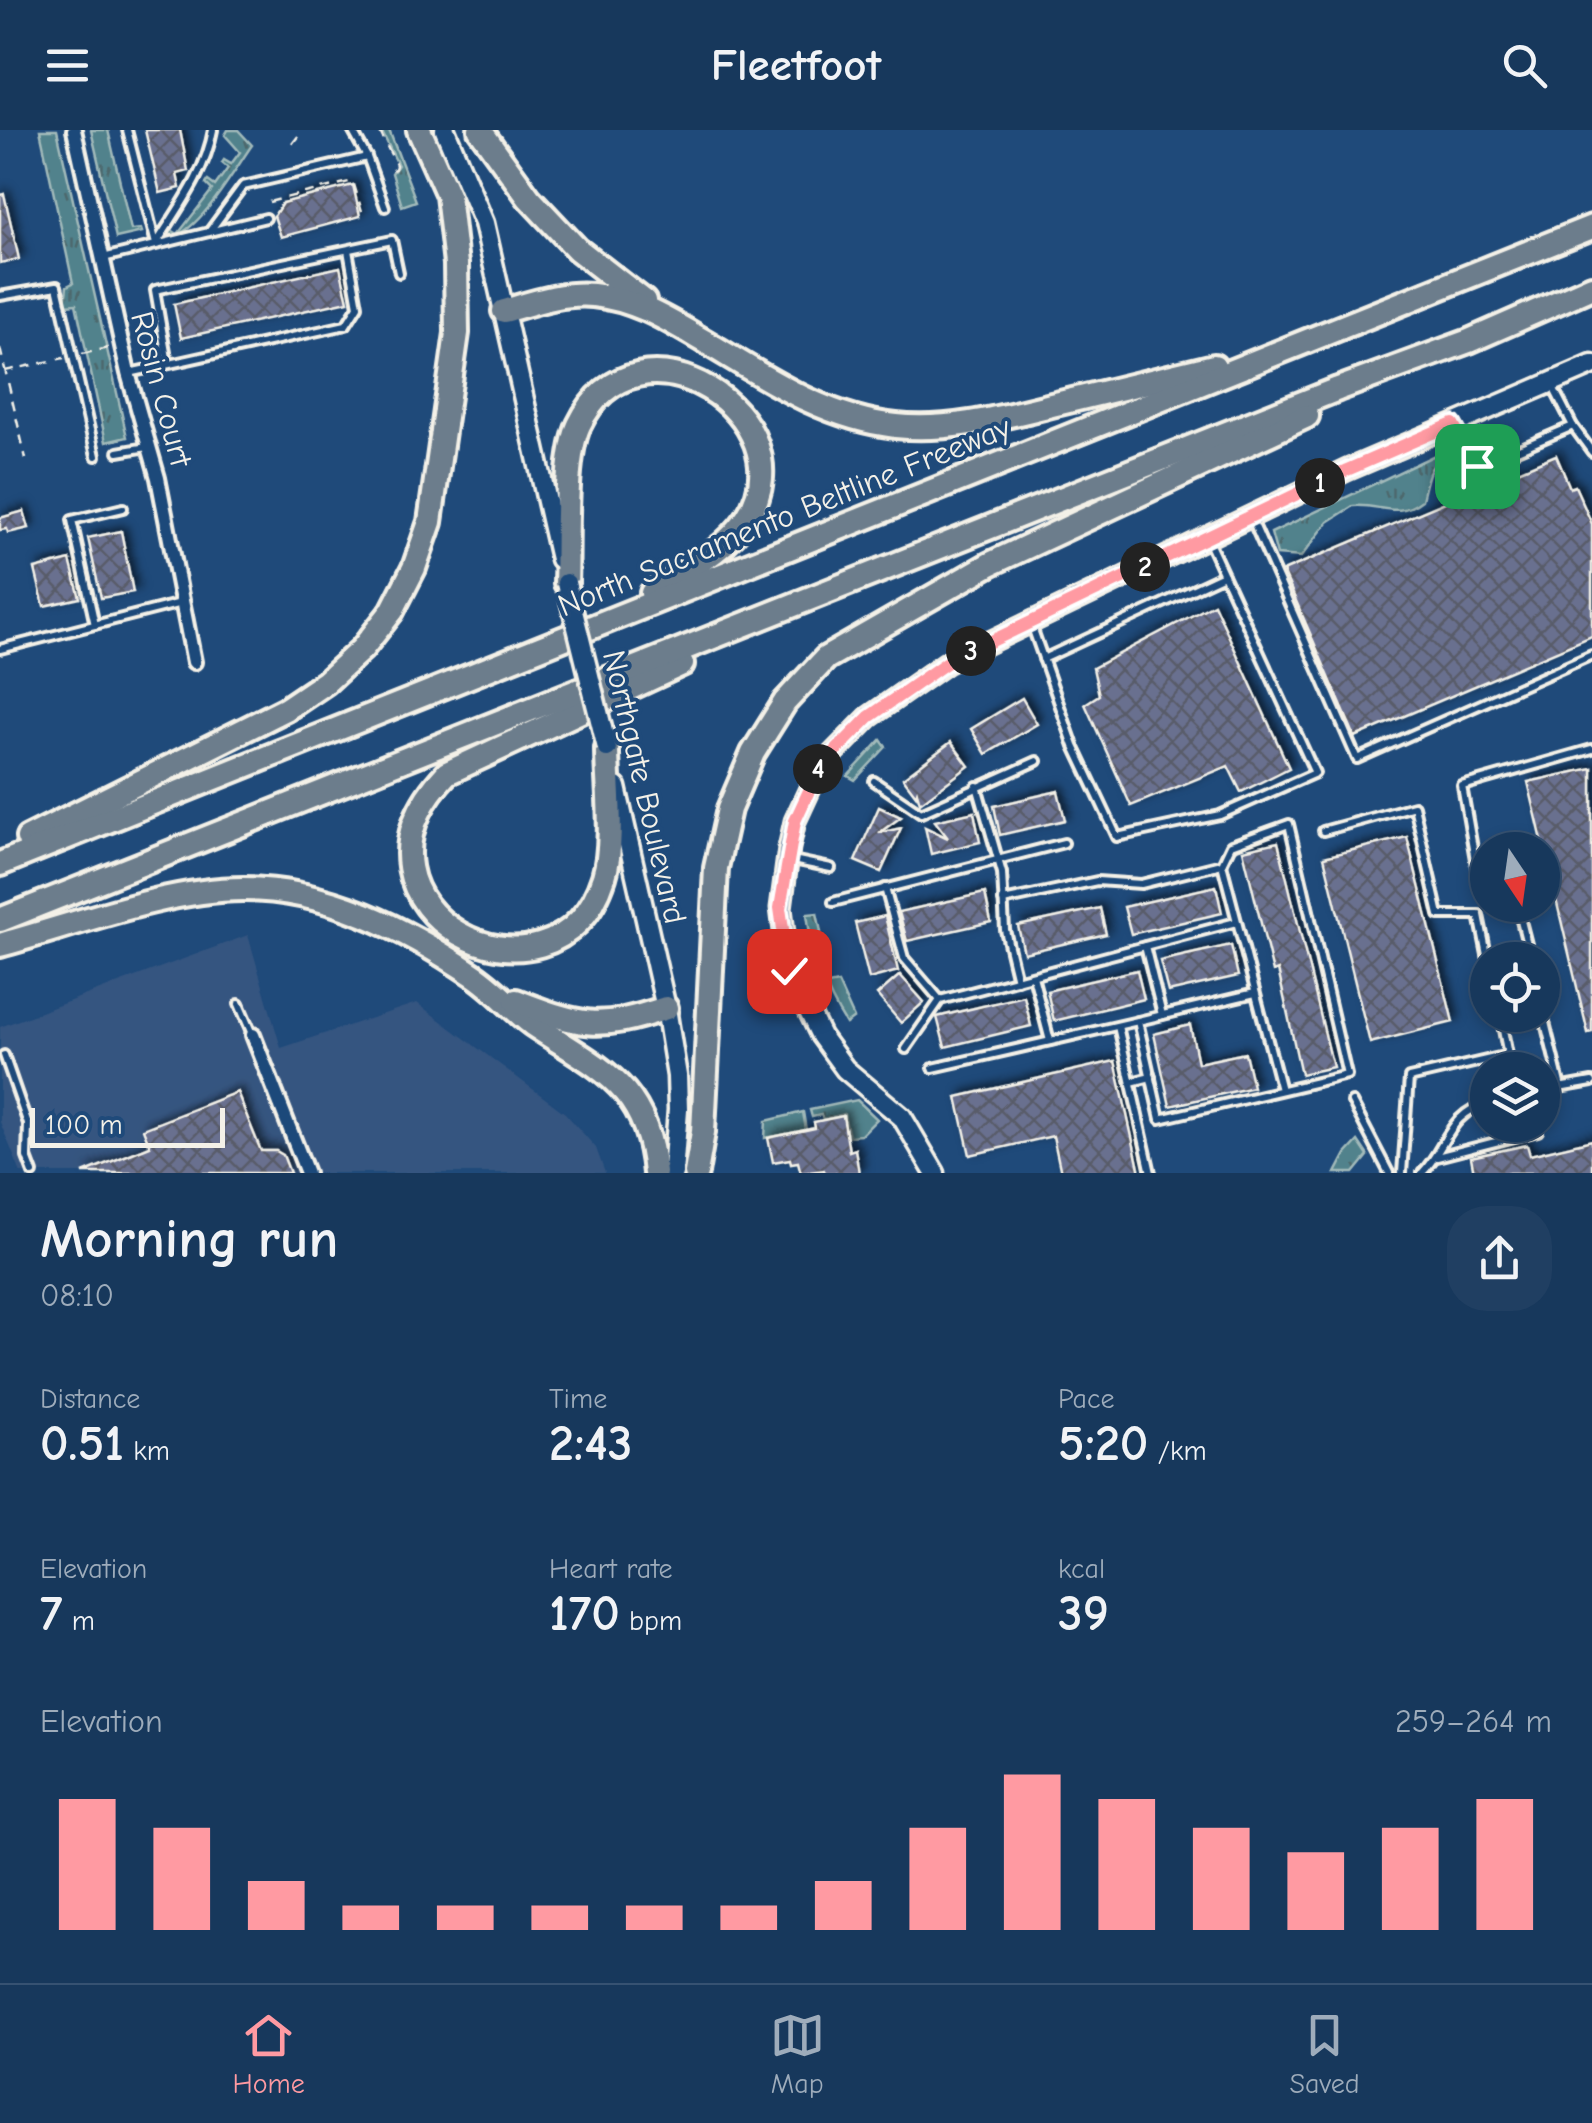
<!DOCTYPE html>
<meta charset="utf-8">
<style>
:root{--surface:#17385c;--page:#203f62;--text:#f1f3f6;--muted:#9eacbb;--line:#365272;--accent:#ff9aa2}
body{margin:0;font-family:"Comic Neue",sans-serif;background:var(--page);color:var(--text);height:100vh;display:flex;flex-direction:column;font-size:38px;white-space:nowrap}
*{box-sizing:border-box;margin:0}
p{font-size:32px;color:var(--muted)}
.icon{flex:none;width:55px;height:55px;fill:none;stroke:currentColor;stroke-width:2;stroke-linecap:round;stroke-linejoin:round}
.map{position:relative;height:1043px;overflow:hidden}
.drawer{display:flex;flex-direction:column;background:var(--surface);flex:1}
.drawer>*{flex:none}
.needle{width:65px;rotate:167deg}
.fabs{position:absolute;left:1470px;top:702px;display:grid;gap:20px}
.fabs a{display:grid;place-items:center;width:90px;height:90px;border-radius:50%;background:var(--surface);box-shadow:0 5px 15px #0003,0 0 0 2px var(--line);font-size:50px}
.scale{position:absolute;left:30px;bottom:25px;width:195px;box-sizing:border-box;padding-left:10px;border:5px solid #f4f1e8;border-top:0;font-size:28px;line-height:35px;white-space:nowrap;color:#f4f1e8;-webkit-text-stroke:8px #1f4a7a;paint-order:stroke}
.pin{position:absolute;display:grid;place-items:center;width:85px;height:85px;color:#fff;margin:-42px;border-radius:20px;box-shadow:0 5px 15px #0006}
.km{position:absolute;width:50px;height:50px;margin:-25px;border-radius:50%;background:#222;color:#fff;font-size:28px;line-height:50px;text-align:center}
.round{display:grid;place-items:center;flex:none;width:105px;height:105px;border-radius:40px;background:var(--page)}
.headline{display:flex;align-items:center;justify-content:space-between;height:170px;padding:0 40px}
h1{font-size:55px;font-weight:700;line-height:75px}
.metrics{display:grid;grid-template-columns:repeat(3,1fr);gap:15px;height:170px;padding:10px 40px}
.metrics div{display:grid;align-content:center}
.metrics b{font-size:50px;font-weight:700}
.metrics small{font-size:28px;font-weight:400}
.metrics p{font-size:28px}
.chart{height:280px;padding:20px 40px}
.chart p{display:flex;justify-content:space-between}
.chart svg{width:100%;height:180px;margin-top:10px;stroke:var(--accent);stroke-width:6}
header{display:flex;justify-content:space-between;align-items:center;height:130px;padding:0 40px;background:var(--surface);font-size:45px;font-weight:700}
.tab-bar{display:flex;justify-content:space-around;align-items:center;height:140px;border-top:2px solid var(--line);background:var(--surface);font-size:28px;color:var(--muted)}
.tab-bar a{display:grid;justify-items:center;gap:5px}
.tab-bar .selected{color:var(--accent)}
.map>svg:first-child{display:block}
.built{fill:#355580}
.grass{fill:url(#grass-tufts);stroke:#a2baba;stroke-width:2.5}
.building{fill:url(#building-cross-hatch);stroke:#f4f1e8;stroke-width:2.5;filter:url(#shadow)}
.lines{fill:none;stroke-linecap:round;stroke-linejoin:round}
.lane-casing{stroke:#f4f1e8;stroke-width:14}
.street-casing{stroke:#f4f1e8;stroke-width:20}
.secondary-casing{stroke:#f4f1e8;stroke-width:25}
.highway-casing{stroke:#f4f1e8;stroke-width:30}
.path{stroke:#f4f1e8;stroke-width:2.5;stroke-dasharray:10 8;stroke-linecap:butt}
.lane{stroke:#1f4a7a;stroke-width:6}
.street{stroke:#1f4a7a;stroke-width:12}
.secondary{stroke:#1f4a7a;stroke-width:18}
.highway{stroke:#6c7d8c;stroke-width:22}
.secondary-bridge-casing{stroke:#f4f1e8;stroke-width:25;stroke-linecap:butt}
.secondary-bridge{stroke:#1f4a7a;stroke-width:18}
.route-casing{stroke:#fff;stroke-width:20}
.route{stroke:#ff9aa2;stroke-width:12}
.labels{text-anchor:middle;stroke-width:8;stroke-linejoin:round;paint-order:stroke}
.street-label{font-size:32px;fill:#f4f1e8;stroke:#1f4a7a}
</style>
<header><svg class="icon" aria-label="menu" viewBox="0 0 24 24"><path d="M4 6h16M4 12h16M4 18h16"/></svg>Fleetfoot<svg class="icon" aria-label="search" viewBox="0 0 24 24"><circle cx="10" cy="10" r="6"/><path d="M15 15l6 6"/></svg></header>
<div class="map">
<svg width="1592" height="1043" viewBox="0 0 1592 1043">
<defs>
<pattern id="grass-tufts" width="24" height="20" patternUnits="userSpaceOnUse" patternTransform="scale(2.5)"><rect width="24" height="20" fill="#51828c"/><path d="M3 7l-1-3M5 7V3M7 7l1-3M15 17l-1-3M17 17v-4M19 17l1-3" fill="none" stroke="#4d686c"/></pattern>
<pattern id="building-cross-hatch" width="8" height="8" patternUnits="userSpaceOnUse" patternTransform="scale(2.5)"><rect width="8" height="8" fill="#69708f"/><path d="M0 0l8 8M0 8l8-8" fill="none" stroke="#595c6a"/></pattern>
<filter id="shadow"><feDropShadow dx="4.5" dy="-4.5" stdDeviation="5" flood-color="#0009"/></filter>
</defs>
<rect width="100%" height="100%" fill="#1f4a7a"/>
<filter id="ink" filterUnits="userSpaceOnUse"><feTurbulence type="fractalNoise" baseFrequency=".01" numOctaves="2"/><feDisplacementMap in="SourceGraphic" scale="20" xChannelSelector="R" yChannelSelector="G"/><feConvolveMatrix kernelMatrix="1 2 1 2 8 2 1 2 1" color-interpolation-filters="sRGB"/></filter>
<g filter="url(#ink)">
<path class="built" d="M 248,805 L 281,918 L 417,873 L 565,983 L 596,1018 L 605,1043 L 21,1043 L 0,992 L 0,897 Z"/>
<g class="grass">
<path d="M 40,0 L 57,0 L 127,307 L 106,312 L 76,174 L 65,175 L 67,156 L 73,153 Z"/>
<path d="M 91,0 L 108,0 L 131,100 L 141,99 L 142,102 L 116,108 Z"/>
<path d="M 228,0 L 238,0 L 252,15 C 235,39 201,99 174,106 L 169,103 L 171,100 L 178,104 L 212,60 L 206,54 L 208,51 L 215,56 L 228,38 L 222,33 L 224,30 L 231,34 L 240,22 L 225,5 Z"/>
<path d="M 381,0 L 389,0 L 416,71 L 402,76 L 392,43 L 398,35 Z"/>
<path d="M 1456,315 L 1471,345 C 1432,320 1431,332 1422,370 C 1397,390 1379,373 1353,376 L 1328,392 L 1301,427 L 1277,425 L 1271,403 Z"/>
<path d="M 881,610 L 886,617 L 855,650 L 848,646 Z"/>
<path d="M 817,783 L 821,802 L 815,804 L 828,855 L 838,853 L 854,888 L 846,894 C 824,859 812,825 807,784 Z"/>
<path d="M 857,970 L 877,989 L 861,1005 L 849,1006 L 844,984 L 823,989 L 821,985 L 812,987 L 810,980 Z"/>
<path d="M 803,982 L 806,1000 L 765,1008 L 766,991 Z"/>
<path d="M 1358,1011 L 1368,1026 L 1354,1043 L 1336,1043 L 1346,1024 Z"/>
</g>
<g class="building">
<path d="M 145,0 L 180,0 L 188,41 L 177,44 L 180,58 L 160,63 Z"/>
<path d="M 353,55 L 360,86 L 281,107 L 274,86 L 282,73 Z"/>
<path d="M 4,64 L 19,129 L 0,133 L 0,65 Z"/>
<path d="M 340,137 L 348,171 L 181,208 L 174,174 Z"/>
<path d="M 1556,325 L 1570,358 L 1575,356 L 1592,394 L 1592,506 L 1355,607 L 1283,441 Z"/>
<path d="M 24,381 L 29,398 L 8,403 L 7,399 L 0,400 L 0,388 Z"/>
<path d="M 121,401 L 133,462 L 101,468 L 88,408 Z"/>
<path d="M 70,430 L 80,468 L 44,476 L 35,439 Z"/>
<path d="M 1214,474 L 1289,638 L 1241,662 L 1228,636 L 1131,676 L 1085,574 L 1099,565 L 1093,538 Z"/>
<path d="M 1022,568 L 1037,594 L 986,624 L 971,599 Z"/>
<path d="M 951,612 L 969,636 L 920,673 L 917,662 L 916,665 L 903,648 Z"/>
<path d="M 1592,638 L 1592,902 L 1588,903 L 1528,652 Z"/>
<path d="M 1058,661 L 1065,690 L 1000,705 L 994,676 Z"/>
<path d="M 879,677 L 901,687 L 879,703 L 901,698 L 881,742 L 855,731 Z"/>
<path d="M 974,682 L 980,712 L 931,724 L 925,697 L 948,708 L 935,691 Z"/>
<path d="M 1407,707 L 1453,892 L 1370,913 L 1324,727 Z"/>
<path d="M 1278,712 L 1333,937 L 1301,944 L 1278,840 L 1273,842 L 1243,720 Z"/>
<path d="M 1216,756 L 1222,783 L 1131,804 L 1124,777 Z"/>
<path d="M 985,763 L 991,792 L 907,811 L 899,782 Z"/>
<path d="M 1100,778 L 1106,804 L 1024,823 L 1018,796 Z"/>
<path d="M 885,786 L 898,841 L 869,849 L 855,793 Z"/>
<path d="M 1231,815 L 1238,846 L 1168,862 L 1160,831 Z"/>
<path d="M 1137,840 L 1144,869 L 1054,891 L 1047,861 Z"/>
<path d="M 900,845 L 924,872 L 901,893 L 877,865 Z"/>
<path d="M 1024,866 L 1031,896 L 945,917 L 937,887 Z"/>
<path d="M 1190,895 L 1198,933 L 1245,923 L 1253,957 L 1170,976 L 1154,904 Z"/>
<path d="M 1115,931 L 1140,1043 L 1061,1043 L 1053,1006 L 970,1025 L 957,967 Z"/>
<path d="M 237,962 L 261,1021 L 276,1021 L 283,1025 L 290,1043 L 83,1043 L 150,1016 L 143,999 Z"/>
<path d="M 843,986 L 849,1021 L 855,1019 L 859,1043 L 825,1043 L 824,1040 L 801,1043 L 798,1032 L 791,1033 L 790,1029 L 773,1032 L 768,1008 L 815,998 L 814,992 Z"/>
<path d="M 1592,1010 L 1592,1043 L 1474,1043 L 1471,1027 L 1527,1015 L 1530,1025 Z"/>
</g>
<g class="lines">
<defs>
<g id="lane">
<path d="M 127,0 L 156,114 C 179,77 205,44 213,0"/>
<path d="M 352,0 L 367,27 L 385,77"/>
<path d="M 209,102 L 243,56 L 367,27"/>
<path d="M 103,128 L 266,88"/>
<path d="M 0,166 L 57,156 L 96,326"/>
<path d="M 168,234 L 155,160 L 392,110 L 399,143"/>
<path d="M 129,243 L 346,195 L 358,176 L 348,120"/>
<path d="M 1552,255 L 1573,296 L 1592,322"/>
<path d="M 1453,295 L 1477,337 L 1573,296"/>
<path d="M 118,322 L 147,317"/>
<path d="M 1252,390 L 1357,629 L 1592,525"/>
<path d="M 1031,494 L 1074,616 L 1117,707 L 1220,685 L 1315,643 L 1207,408"/>
<path d="M 95,495 L 72,390 L 123,378"/>
<path d="M 0,519 L 181,473"/>
<path d="M 1043,529 L 1224,445"/>
<path d="M 874,651 L 921,683 L 1037,631"/>
<path d="M 977,656 L 1002,743 L 1005,800 L 1017,850"/>
<path d="M 1323,701 L 1414,676 L 1439,785 L 1479,785 L 1488,830"/>
<path d="M 788,729 L 831,738"/>
<path d="M 1222,734 L 1281,960"/>
<path d="M 1488,742 L 1477,741 L 1462,656 L 1592,619"/>
<path d="M 885,758 L 904,828 L 940,870"/>
<path d="M 833,772 L 1064,713"/>
<path d="M 1517,775 L 1531,830"/>
<path d="M 1145,816 L 1162,885"/>
<path d="M 1033,846 L 1050,911"/>
<path d="M 239,874 L 252,904"/>
<path d="M 1542,880 L 1561,958"/>
<path d="M 1138,891 L 1255,863"/>
<path d="M 1118,896 L 1151,1043"/>
<path d="M 906,919 L 940,870 L 1236,792"/>
<path d="M 4,925 L 28,994 L 27,1027 L 33,1043"/>
<path d="M 933,938 L 1138,891 L 1160,989 L 1347,945 L 1289,694 L 1231,715 L 1222,734 L 1141,754 L 1097,751 L 1003,771"/>
<path d="M 1131,952 L 1151,947"/>
<path d="M 1542,961 L 1592,952"/>
<path d="M 1352,972 L 1389,1043"/>
<path d="M 1437,1027 L 1538,1001 L 1537,995"/>
<path d="M 1402,1043 L 1409,948 L 1508,925 L 1500,885"/>
<path d="M 1422,1043 C 1448,1016 1447,984 1488,973"/>
</g>
<g id="street">
<path d="M 74,0 L 128,243 L 158,348 L 194,532"/>
<path d="M 253,905 L 307,1043"/>
</g>
<g id="secondary">
<path d="M 445,0 L 484,93 L 560,429"/>
<path d="M 616,657 L 666,878 L 677,946 L 678,980 L 673,1043"/>
<path d="M 935,1043 L 902,987 L 845,939 L 821,906 L 789,841 L 781,778 L 789,718 L 795,691 L 820,637 L 869,587 L 946,533 L 1347,340 L 1592,235"/>
</g>
<g id="highway">
<path d="M 480,0 L 529,68 L 577,119 L 644,171"/>
<path d="M 504,181 C 532,173 563,162 593,165 C 635,169 668,190 704,211 C 765,247 823,288 896,296 C 951,302 1006,286 1060,273 C 1111,261 1163,248 1214,236"/>
<path d="M 566,453 C 568,412 563,330 579,295 C 636,175 812,287 747,388 C 725,421 684,441 652,463"/>
<path d="M 607,618 C 607,655 615,712 604,747 C 555,901 318,778 447,643 L 682,534"/>
<path d="M 28,708 L 286,579 L 326,552 L 362,519 L 392,481 L 414,438 L 430,392 L 457,203 L 456,134 L 448,65 L 419,0"/>
<path d="M 0,734 L 1592,97"/>
<path d="M 0,790 L 1338,259 L 1469,211 L 1592,157"/>
<path d="M 0,815 C 74,795 167,759 243,759 C 327,759 406,799 474,845 C 495,859 512,879 532,894 C 599,939 647,954 655,1043"/>
<path d="M 516,871 C 581,896 598,901 666,878"/>
<path d="M 696,1043 L 703,1002 L 716,738 L 729,679 L 753,623 L 785,572 L 826,528 L 990,434 L 1307,286"/>
</g>
</defs>
<use href="#lane" class="lane-casing"/>
<use href="#street" class="street-casing"/>
<use href="#secondary" class="secondary-casing"/>
<use href="#highway" class="highway-casing"/>
<g class="path">
<path d="M 379,0 L 396,35 L 395,39 L 385,42"/>
<path d="M 292,14 L 303,0"/>
<path d="M 269,72 L 353,51 L 364,88"/>
<path d="M 0,218 L 26,329"/>
<path d="M 82,224 L 108,218"/>
<path d="M 5,241 L 64,228"/>
</g>
<use href="#lane" class="lane"/>
<use href="#street" class="street"/>
<use href="#secondary" class="secondary"/>
<use href="#highway" class="highway"/>
<defs>
<path id="secondary-bridge" d="M 566,453 L 607,618"/>
</defs>
<use href="#secondary-bridge" class="secondary-bridge-casing"/>
<use href="#secondary-bridge" class="secondary-bridge"/>
</g>
</g>
<g class="lines" filter="url(#ink)">
<defs>
<path id="route" d="M 789,841 L 780,778 L 795,691 L 820,637 L 869,587 L 946,533 L 1347,340 L 1453,294 L 1477,336"/>
</defs>
<use href="#route" class="route-casing"/>
<use href="#route" class="route"/>
</g>
<g class="labels">
<g class="street-label">
<text transform="translate(162 259) rotate(75)" y="11">Rosin Court</text>
<text transform="translate(784 386) rotate(-22)" y="11">North Sacramento Beltline Freeway</text>
<text transform="translate(645 657) rotate(77)" y="11">Northgate Boulevard</text>
</g>
</g>
</svg>
<div class="fabs">
<a><svg class="needle" viewBox="-14 -14 28 28"><path d="M0-13l5 13h-10z" fill="#e53935"/><path d="M0 13l5-13h-10z" fill="#9eacbb"/></svg></a>
<a><svg class="icon" aria-label="locate" viewBox="0 0 24 24"><circle cx="12" cy="12" r="6"/><path d="M12 2v4M12 18v4M2 12h4M18 12h4"/></svg></a>
<a><svg class="icon" aria-label="layers" viewBox="0 0 24 24"><path d="M12 4l9 5-9 5-9-5zM3 14l9 5 9-5"/></svg></a>
</div>
<div class="scale">100 m</div>
<div class="pin" style="left:1477px;top:336px;background:#1e9e55"><svg class="icon" aria-label="arrive" viewBox="0 0 24 24"><path d="M6 21V4h12l-3 4 3 4H6"/></svg></div>
<div class="pin" style="left:789px;top:841px;background:#d93025"><svg class="icon" aria-label="check" viewBox="0 0 24 24"><path d="M5 12l5 5 9-10"/></svg></div>
<b class="km" style="left:1320px;top:353px">1</b>
<b class="km" style="left:1145px;top:437px">2</b>
<b class="km" style="left:971px;top:521px">3</b>
<b class="km" style="left:818px;top:639px">4</b>
</div>
<section class="drawer">
<div class="headline"><div><h1>Morning run</h1><p>08:10</p></div><a class="round"><svg class="icon" aria-label="share" viewBox="0 0 24 24"><path d="M12 15V3M7 8l5-5 5 5M5 13v7h14v-7"/></svg></a></div>
<div class="metrics">
<div><p>Distance</p><b>0.51<small> km</small></b></div>
<div><p>Time</p><b>2:43</b></div>
<div><p>Pace</p><b>5:20<small> /km</small></b></div>
</div>
<div class="metrics">
<div><p>Elevation</p><b>7<small> m</small></b></div>
<div><p>Heart rate</p><b>170<small> bpm</small></b></div>
<div><p>kcal</p><b>39</b></div>
</div>
<div class="chart"><p><span>Elevation</span>259–264 m</p>
<svg viewBox="0 0 160 44" preserveAspectRatio="none"><path d="M5 44V12M15 44V19M25 44V32M35 44V38M45 44V38M55 44V38M65 44V38M75 44V38M85 44V32M95 44V19M105 44V6M115 44V12M125 44V19M135 44V25M145 44V19M155 44V12"/></svg>
</div>
</section>
<nav class="tab-bar">
<a class="selected"><svg class="icon" aria-label="home" viewBox="0 0 24 24"><path d="M3 11l9-7 9 7M6 9v11h12V9"/></svg>Home</a>
<a><svg class="icon" aria-label="map" viewBox="0 0 24 24"><path d="M3 6l6-2 6 2 6-2v14l-6 2-6-2-6 2zM9 4v14M15 6v14"/></svg>Map</a>
<a><svg class="icon" aria-label="saved" viewBox="0 0 24 24"><path d="M7 4h10v16l-5-4-5 4z"/></svg>Saved</a>
</nav>
